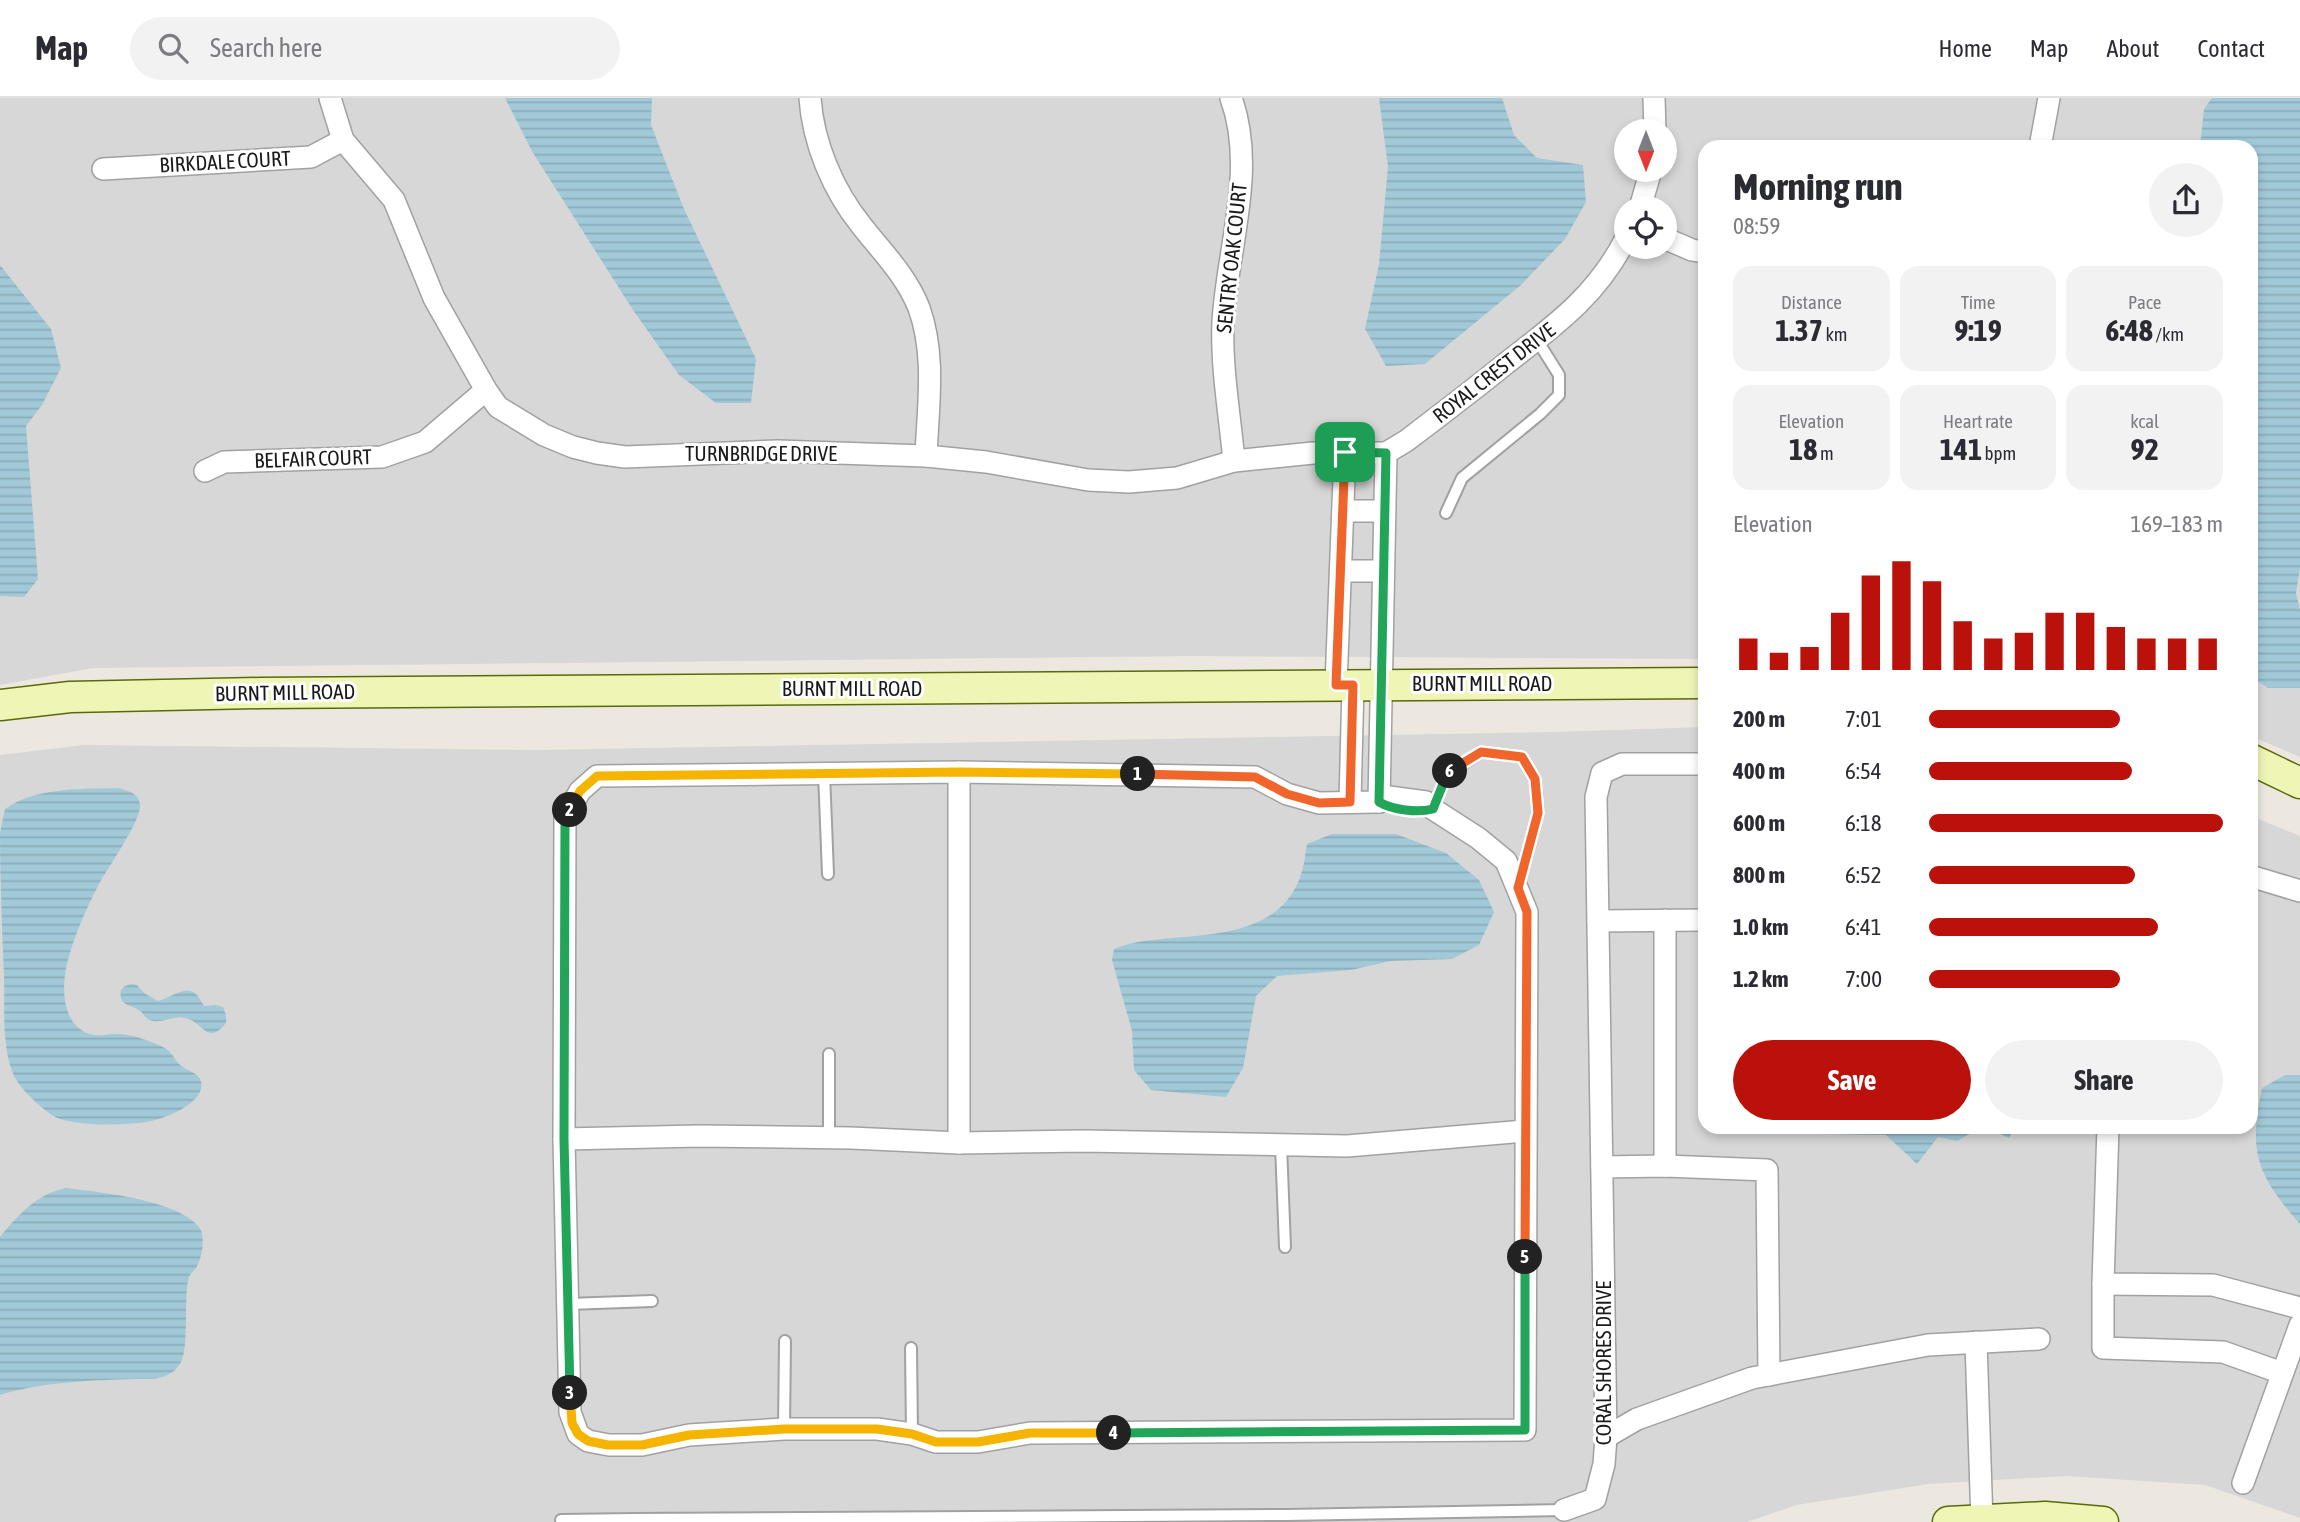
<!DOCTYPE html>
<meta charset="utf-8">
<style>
:root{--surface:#fff;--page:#f2f2f3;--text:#2b2b33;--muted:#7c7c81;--line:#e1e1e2;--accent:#ba110a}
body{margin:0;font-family:"Asap Condensed",sans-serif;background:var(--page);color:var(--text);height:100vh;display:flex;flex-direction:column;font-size:26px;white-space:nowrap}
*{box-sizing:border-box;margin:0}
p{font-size:23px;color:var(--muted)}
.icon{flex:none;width:38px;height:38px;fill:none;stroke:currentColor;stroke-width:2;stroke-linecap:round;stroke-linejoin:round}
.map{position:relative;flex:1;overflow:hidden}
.side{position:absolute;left:1698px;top:42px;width:560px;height:994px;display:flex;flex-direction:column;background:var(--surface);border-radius:21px;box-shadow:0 4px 10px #0003}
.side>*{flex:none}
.needle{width:46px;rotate:180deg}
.buttons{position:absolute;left:1614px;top:21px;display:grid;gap:14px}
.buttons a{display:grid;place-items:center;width:63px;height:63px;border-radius:50%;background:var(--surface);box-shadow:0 4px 10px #0003;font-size:35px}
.pin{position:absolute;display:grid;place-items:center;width:60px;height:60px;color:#fff;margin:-30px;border-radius:14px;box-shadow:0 4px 10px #0006}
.km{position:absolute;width:35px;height:35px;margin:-18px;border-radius:50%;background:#222;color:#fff;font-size:19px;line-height:35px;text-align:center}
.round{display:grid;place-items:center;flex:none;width:74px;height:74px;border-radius:37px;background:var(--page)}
.summary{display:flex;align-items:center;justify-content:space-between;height:119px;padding:0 35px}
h1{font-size:38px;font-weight:700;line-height:52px}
.figures{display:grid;grid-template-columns:repeat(3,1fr);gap:10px;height:119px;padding:7px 35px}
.figures div{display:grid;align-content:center;border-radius:18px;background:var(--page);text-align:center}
.figures b{font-size:30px;font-weight:700}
.figures small{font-size:19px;font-weight:400}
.figures p{font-size:19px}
.chart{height:196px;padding:14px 35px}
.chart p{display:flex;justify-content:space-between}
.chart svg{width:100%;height:126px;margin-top:7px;stroke:var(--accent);stroke-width:6}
.action{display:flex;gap:14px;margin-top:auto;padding:14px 35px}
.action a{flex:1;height:80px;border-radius:42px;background:var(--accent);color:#fff;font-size:28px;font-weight:700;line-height:80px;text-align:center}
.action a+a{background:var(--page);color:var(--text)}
ul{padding:0 35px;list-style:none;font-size:23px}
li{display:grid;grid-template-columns:112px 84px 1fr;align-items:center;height:52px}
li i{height:18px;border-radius:9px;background:var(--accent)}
header{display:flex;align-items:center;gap:42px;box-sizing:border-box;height:98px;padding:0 35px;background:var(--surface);border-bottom:2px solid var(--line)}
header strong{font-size:33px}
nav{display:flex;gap:38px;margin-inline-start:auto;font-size:24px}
.search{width:490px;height:63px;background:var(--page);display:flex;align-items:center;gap:18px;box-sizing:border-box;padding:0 24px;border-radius:38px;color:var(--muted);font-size:26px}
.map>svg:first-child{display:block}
.residential{fill:#d8d7d7;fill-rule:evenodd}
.water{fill:url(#water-rules)}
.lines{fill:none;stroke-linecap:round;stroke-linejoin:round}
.lane-casing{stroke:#a1a1a1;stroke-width:14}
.street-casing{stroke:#a1a1a1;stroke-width:24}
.secondary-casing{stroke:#5b690a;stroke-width:33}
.lane{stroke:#fff;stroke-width:10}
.street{stroke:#fff;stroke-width:21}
.secondary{stroke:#eff5b5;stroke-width:30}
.split-1-casing{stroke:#fff;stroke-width:14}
.split-2-casing{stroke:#fff;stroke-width:14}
.split-3-casing{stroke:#fff;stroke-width:14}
.split-4-casing{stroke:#fff;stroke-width:14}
.split-5-casing{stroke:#fff;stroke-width:14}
.split-6-casing{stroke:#fff;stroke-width:14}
.split-7-casing{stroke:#fff;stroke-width:14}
.split-1{stroke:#f0652b;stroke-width:9}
.split-2{stroke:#f5b400;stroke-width:9}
.split-3{stroke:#22a559;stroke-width:9}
.split-4{stroke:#f5b400;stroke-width:9}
.split-5{stroke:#22a559;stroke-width:9}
.split-6{stroke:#f0652b;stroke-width:9}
.split-7{stroke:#22a559;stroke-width:9}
.labels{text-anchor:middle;stroke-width:6;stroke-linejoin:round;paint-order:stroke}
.street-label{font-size:21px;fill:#1a1a1a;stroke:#fff}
</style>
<header>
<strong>Map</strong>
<div class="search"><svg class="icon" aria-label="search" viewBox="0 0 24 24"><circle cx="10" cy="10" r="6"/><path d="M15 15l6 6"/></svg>Search here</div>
<nav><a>Home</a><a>Map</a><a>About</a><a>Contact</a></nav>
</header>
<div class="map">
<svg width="2300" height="1424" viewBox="0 0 2300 1424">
<defs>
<pattern id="water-rules" width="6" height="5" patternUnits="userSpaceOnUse" patternTransform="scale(1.75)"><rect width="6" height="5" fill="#a2c9d8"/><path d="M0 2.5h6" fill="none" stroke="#8bacb9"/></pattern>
</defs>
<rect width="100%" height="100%" fill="#ece8e0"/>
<g class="residential">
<path d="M 0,0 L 2300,0 L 2300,659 L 2251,638 L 2250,49 L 1704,49 L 1704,561 L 1188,558 L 93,570 L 0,587 ZM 1626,33 L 1664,33 L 1664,72 L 1626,72 ZM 1626,110 L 1664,110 L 1664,149 L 1626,149 Z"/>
<path d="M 1704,629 L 1704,1029 L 2250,1029 L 2251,718 L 2300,738 L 2300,1420 L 2205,1387 L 2066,1378 L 1928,1386 L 1797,1407 L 1747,1424 L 0,1424 L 0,657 L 84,647 L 538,652 L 1555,634 Z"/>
</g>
<g class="water">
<path d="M 505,0 L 652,0 L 651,27 L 684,111 L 756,261 L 751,305 L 716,305 L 679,277 L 633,212 L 533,55 Z"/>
<path d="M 1379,0 L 1502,0 L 1514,37 L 1537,60 L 1583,67 L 1586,104 L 1565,141 L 1521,187 L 1425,266 L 1386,268 L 1365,231 L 1379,166 L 1388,69 Z"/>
<path d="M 2212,0 L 2300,0 L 2300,470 L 2296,495 L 2300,512 L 2300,590 L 2268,590 L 2251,579 L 2250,49 L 2200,49 L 2204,11 Z"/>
<path d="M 0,167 L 51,231 L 61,270 L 42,307 L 26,328 L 38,481 L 24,499 L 0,498 Z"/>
<path d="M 118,690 C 128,693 140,695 140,708 C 140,725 107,770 98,788 C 86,811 73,840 67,866 C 61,891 62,931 94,937 C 102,938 108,936 115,936 C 128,935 145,941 156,946 C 176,953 171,961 183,969 C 192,975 204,977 201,991 C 196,1010 157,1024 139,1025 C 115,1027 84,1028 60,1021 C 47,1017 20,991 14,978 C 1,948 5,910 4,878 C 2,830 0,783 0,735 L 5,711 C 36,689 81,691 118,690 Z"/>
<path d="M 1332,736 L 1396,736 L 1446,755 L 1479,782 L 1494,814 L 1479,847 L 1452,861 L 1391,863 L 1351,872 L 1277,878 L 1256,898 L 1243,970 L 1226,999 L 1151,992 L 1134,972 L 1132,933 L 1112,862 L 1114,851 C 1133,843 1152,842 1172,840 C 1222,836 1286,832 1302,773 C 1305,765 1305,755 1307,746 Z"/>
<path d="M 131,886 L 137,887 L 144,895 L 158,903 C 171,900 187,885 198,898 C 200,901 202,905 204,908 L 215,907 L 223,909 L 226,917 L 226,925 C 207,949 203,923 185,920 C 174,917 164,925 153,923 C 146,922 145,917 140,913 C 130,906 118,908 121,892 L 125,888 Z"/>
<path d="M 2285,977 L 2300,977 L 2300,1126 C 2257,1077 2248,1055 2262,990 Z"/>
<path d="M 1818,1029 L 2015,1029 L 2009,1040 C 1987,1029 1977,1031 1957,1043 L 1938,1039 L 1917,1066 L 1886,1037 L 1821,1036 Z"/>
<path d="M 66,1090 C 99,1094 178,1102 199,1129 C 206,1138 202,1161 196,1170 C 192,1175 189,1176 188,1183 C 184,1203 189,1249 181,1264 C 175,1275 167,1278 155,1281 C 109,1281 44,1283 0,1297 L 0,1139 C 18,1117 37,1096 66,1090 Z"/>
</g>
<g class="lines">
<defs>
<g id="lane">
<path d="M 1446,415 L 1462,380 L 1540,316 L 1559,297 L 1559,277 L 1537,242"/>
<path d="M 824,675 L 828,776"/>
<path d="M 1433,711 L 1447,676 L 1481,654 L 1522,659 L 1535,681 L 1538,715 L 1519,786"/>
<path d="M 829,956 L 829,1039"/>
<path d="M 1281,1047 L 1285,1149"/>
<path d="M 568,1206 L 652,1203"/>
<path d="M 911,1250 L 912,1336"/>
<path d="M 784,1331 L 785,1243"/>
<path d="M 561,1422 L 635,1421"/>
<path d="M 635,1424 L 635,1421 L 1286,1417 L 1564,1412"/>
</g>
<g id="street">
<path d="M 330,0 L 343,42 L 394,102 L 434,200 L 486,292 L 498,309 L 544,337 L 573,349 L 597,355 L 625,359 L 778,353 L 926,358 L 986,364 L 1088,382 L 1129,384 L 1177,380 L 1234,363 L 1313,355 L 1386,355"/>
<path d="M 810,0 C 813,45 833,92 861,127 C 882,154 906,177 919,210 C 936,257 928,308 926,358"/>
<path d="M 1231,0 C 1257,72 1227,151 1223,224 C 1221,268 1230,319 1234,363"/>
<path d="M 1654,0 L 1655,33"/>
<path d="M 2040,49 L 2049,0"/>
<path d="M 103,71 L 311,59 L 343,42"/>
<path d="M 1640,110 L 1651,72"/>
<path d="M 1664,140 L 1692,152 L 1704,154"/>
<path d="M 1386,355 L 1406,343 C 1439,318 1472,293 1504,267 C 1554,228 1597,198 1626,140"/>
<path d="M 205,373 L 224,364 L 382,359 L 425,344 L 486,292"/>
<path d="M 1343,413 L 1383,413"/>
<path d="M 1341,473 L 1382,473"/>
<path d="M 1336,587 L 1345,354"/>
<path d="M 959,674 L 1255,679 L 1287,696 L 1319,705 L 1379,704 L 1389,699 L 1426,704 L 1433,711 L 1478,740 L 1506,763 L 1527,814 L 1525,1332 L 1030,1335 L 978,1344 L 936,1344 L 912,1336 L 877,1331 L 784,1331 L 689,1337 L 642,1347 L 609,1347 L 588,1343 L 578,1336 L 570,1314 L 564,1041 L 565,719 L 580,693 L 597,678 Z"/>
<path d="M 959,674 L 959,1045"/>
<path d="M 1350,704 L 1353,587"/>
<path d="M 1379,704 L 1386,355"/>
<path d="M 2250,778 L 2300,793"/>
<path d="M 1665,822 L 1665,1068"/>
<path d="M 1598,823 L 1704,822"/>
<path d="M 2108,1029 L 2103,1186 L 2213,1187 L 2300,1210"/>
<path d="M 564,1041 L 699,1038 L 851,1040 L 959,1045 L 1085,1043 L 1347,1048 L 1525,1033"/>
<path d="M 1602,1069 L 1665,1068 L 1767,1072 L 1769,1277"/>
<path d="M 2103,1186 L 2103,1250 L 2223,1254 L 2282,1275"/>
<path d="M 1976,1244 L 1982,1424"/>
<path d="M 1606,1339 L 1637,1321 L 1752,1280 L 1928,1247 L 2039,1241"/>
<path d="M 2243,1385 L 2300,1227"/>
<path d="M 1564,1412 L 1595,1401 L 1604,1366 L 1606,1339 L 1596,699 L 1602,675 L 1622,666 L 1704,666"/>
</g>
<g id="secondary">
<path d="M 0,607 L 70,599 L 261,595 L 1704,585"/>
<path d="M 2250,661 L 2300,685"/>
<path d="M 1948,1424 L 2045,1419 L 2103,1424"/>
</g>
</defs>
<use href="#lane" class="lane-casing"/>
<use href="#street" class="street-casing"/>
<use href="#secondary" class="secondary-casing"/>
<use href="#lane" class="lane"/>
<use href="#street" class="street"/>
<use href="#secondary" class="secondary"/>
</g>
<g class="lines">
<defs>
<path id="split-1" d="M 1138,676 L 1255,679 L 1287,696 L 1319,705 L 1350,704 L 1353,587 L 1336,587 L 1345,354"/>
<path id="split-2" d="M 570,712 L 580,693 L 597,678 L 959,674 L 1138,676"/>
<path id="split-3" d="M 570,712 L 565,719 L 564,1041 L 570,1295"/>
<path id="split-4" d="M 570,1295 L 572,1325 L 578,1336 L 588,1343 L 608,1347 L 642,1347 L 689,1337 L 784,1331 L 877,1331 L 912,1336 L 936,1344 L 978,1344 L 1030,1335 L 1114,1335"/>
<path id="split-5" d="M 1114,1335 L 1525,1332 L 1525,1159"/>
<path id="split-6" d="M 1450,673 L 1481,654 L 1522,659 L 1535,681 L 1538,715 L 1518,790 L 1527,814 L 1525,1159"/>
<path id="split-7" d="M 1345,354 L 1386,355 L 1379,704 C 1393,712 1417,715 1433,711 L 1447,676 L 1450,673"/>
</defs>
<use href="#split-1" class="split-1-casing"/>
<use href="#split-2" class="split-2-casing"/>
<use href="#split-3" class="split-3-casing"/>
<use href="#split-4" class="split-4-casing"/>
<use href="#split-5" class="split-5-casing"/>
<use href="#split-6" class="split-6-casing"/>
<use href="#split-7" class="split-7-casing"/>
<use href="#split-1" class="split-1"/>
<use href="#split-2" class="split-2"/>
<use href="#split-3" class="split-3"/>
<use href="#split-4" class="split-4"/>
<use href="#split-5" class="split-5"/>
<use href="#split-6" class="split-6"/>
<use href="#split-7" class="split-7"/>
</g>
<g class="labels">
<g class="street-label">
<text transform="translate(225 64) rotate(-3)" y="7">BIRKDALE COURT</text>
<text transform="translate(1232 160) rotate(-84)" y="7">SENTRY OAK COURT</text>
<text transform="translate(1494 275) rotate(-38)" y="7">ROYAL CREST DRIVE</text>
<text x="761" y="363">TURNBRIDGE DRIVE</text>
<text transform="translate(313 361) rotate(-2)" y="7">BELFAIR COURT</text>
<text x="1482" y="593">BURNT MILL ROAD</text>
<text x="852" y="598">BURNT MILL ROAD</text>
<text transform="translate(285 595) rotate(-1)" y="7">BURNT MILL ROAD</text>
<text transform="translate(1604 1265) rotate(-90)" y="7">CORAL SHORES DRIVE</text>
</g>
</g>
</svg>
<div class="buttons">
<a><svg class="needle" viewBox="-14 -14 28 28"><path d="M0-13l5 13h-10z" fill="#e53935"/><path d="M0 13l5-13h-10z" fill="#7c7c81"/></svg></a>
<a><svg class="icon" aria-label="locate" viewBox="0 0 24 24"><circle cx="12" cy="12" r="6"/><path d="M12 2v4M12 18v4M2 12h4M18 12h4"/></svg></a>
</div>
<div class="pin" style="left:1345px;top:354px;background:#1e9e55"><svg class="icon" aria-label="arrive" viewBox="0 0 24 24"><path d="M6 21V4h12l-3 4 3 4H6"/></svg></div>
<b class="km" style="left:1138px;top:676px">1</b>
<b class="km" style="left:570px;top:712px">2</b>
<b class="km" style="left:570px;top:1295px">3</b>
<b class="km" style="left:1114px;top:1335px">4</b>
<b class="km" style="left:1525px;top:1159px">5</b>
<b class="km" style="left:1450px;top:673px">6</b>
<section class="side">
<div class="summary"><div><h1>Morning run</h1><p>08:59</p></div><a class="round"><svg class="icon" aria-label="share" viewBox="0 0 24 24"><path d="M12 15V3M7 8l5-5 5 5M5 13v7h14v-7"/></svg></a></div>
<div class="figures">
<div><p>Distance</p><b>1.37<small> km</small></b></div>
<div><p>Time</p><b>9:19</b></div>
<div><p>Pace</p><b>6:48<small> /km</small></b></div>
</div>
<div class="figures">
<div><p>Elevation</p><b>18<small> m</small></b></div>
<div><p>Heart rate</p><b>141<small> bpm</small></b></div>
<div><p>kcal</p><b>92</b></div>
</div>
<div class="chart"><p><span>Elevation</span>169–183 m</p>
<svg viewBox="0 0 160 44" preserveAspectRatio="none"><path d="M5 44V33M15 44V38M25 44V36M35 44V24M45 44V11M55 44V6M65 44V13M75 44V27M85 44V33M95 44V31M105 44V24M115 44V24M125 44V29M135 44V33M145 44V33M155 44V33"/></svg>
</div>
<ul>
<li><b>200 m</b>7:01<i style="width:65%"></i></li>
<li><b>400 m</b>6:54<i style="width:69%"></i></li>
<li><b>600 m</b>6:18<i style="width:100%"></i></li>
<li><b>800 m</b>6:52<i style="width:70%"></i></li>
<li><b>1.0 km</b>6:41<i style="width:78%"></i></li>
<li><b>1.2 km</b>7:00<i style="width:65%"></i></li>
</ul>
<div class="action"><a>Save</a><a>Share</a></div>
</section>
</div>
